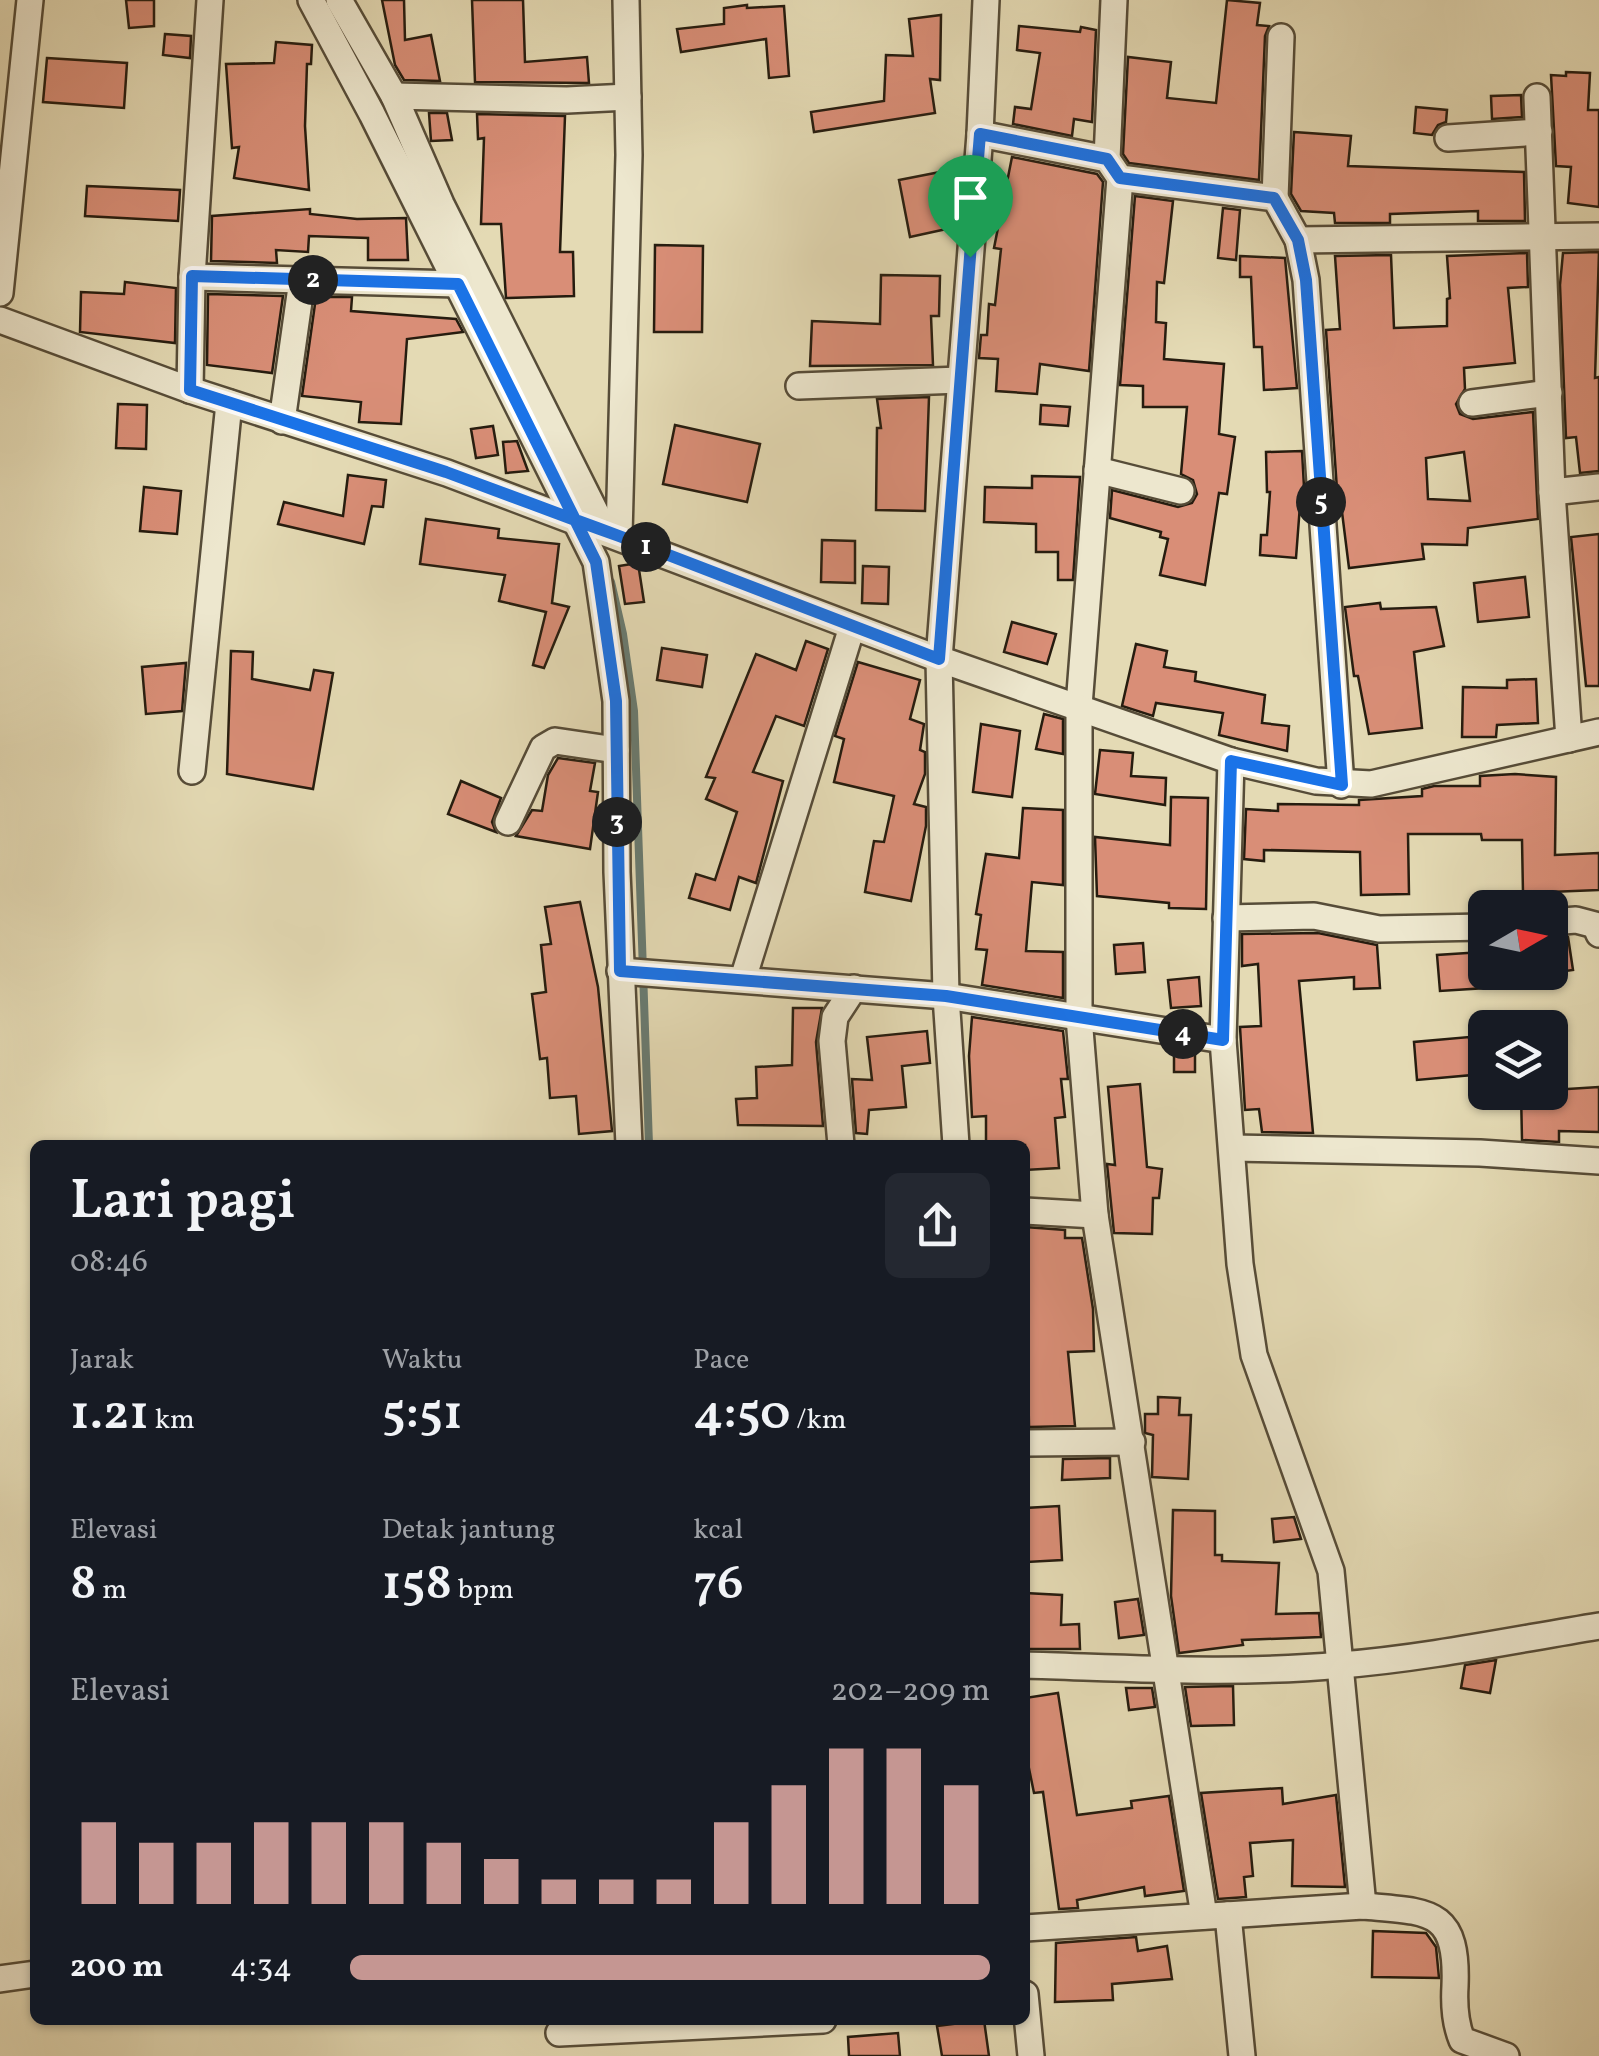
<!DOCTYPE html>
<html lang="id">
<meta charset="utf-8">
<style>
:root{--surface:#171b24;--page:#242831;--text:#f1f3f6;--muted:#9ea1a6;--accent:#c59692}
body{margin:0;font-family:Vollkorn,serif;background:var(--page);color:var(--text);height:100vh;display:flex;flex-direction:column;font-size:38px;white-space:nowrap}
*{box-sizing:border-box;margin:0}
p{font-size:32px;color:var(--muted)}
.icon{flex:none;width:55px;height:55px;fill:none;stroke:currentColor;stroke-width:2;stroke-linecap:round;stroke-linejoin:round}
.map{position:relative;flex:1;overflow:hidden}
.sheet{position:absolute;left:30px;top:1140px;width:1000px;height:885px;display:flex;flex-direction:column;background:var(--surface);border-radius:15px;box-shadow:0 2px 8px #0004}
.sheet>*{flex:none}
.needle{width:65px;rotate:81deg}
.controls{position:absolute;left:1468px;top:890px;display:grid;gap:20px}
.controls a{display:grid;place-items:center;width:100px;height:100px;border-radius:15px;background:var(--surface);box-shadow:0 2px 8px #0004;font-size:50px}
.pin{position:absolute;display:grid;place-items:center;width:85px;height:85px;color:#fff;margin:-102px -42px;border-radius:50% 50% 50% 0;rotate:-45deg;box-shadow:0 0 10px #0007}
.pin .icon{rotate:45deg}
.km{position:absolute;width:50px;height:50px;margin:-25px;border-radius:50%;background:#222;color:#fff;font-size:28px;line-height:50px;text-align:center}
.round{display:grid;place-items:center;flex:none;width:105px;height:105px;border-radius:15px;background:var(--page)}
.head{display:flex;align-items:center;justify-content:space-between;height:170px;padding:0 40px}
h1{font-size:55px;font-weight:600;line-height:75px}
.figures{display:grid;grid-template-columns:repeat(3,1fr);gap:15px;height:170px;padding:10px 40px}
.figures div{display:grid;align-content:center}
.figures b{font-size:50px;font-weight:600}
.figures small{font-size:28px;font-weight:400}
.figures p{font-size:28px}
.chart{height:280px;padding:20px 40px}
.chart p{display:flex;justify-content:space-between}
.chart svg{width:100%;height:180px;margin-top:10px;stroke:var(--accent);stroke-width:6}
ul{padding:0 40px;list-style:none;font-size:32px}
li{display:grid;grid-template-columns:160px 120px 1fr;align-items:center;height:75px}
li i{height:25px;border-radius:12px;background:var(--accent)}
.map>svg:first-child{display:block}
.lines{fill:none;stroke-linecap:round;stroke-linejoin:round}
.stream{stroke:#697b71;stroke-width:8}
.building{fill:#d98e77;stroke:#261c0f;stroke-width:2.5;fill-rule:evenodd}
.minor-casing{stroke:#564c38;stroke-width:30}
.minor{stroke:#ede7ce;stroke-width:25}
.route-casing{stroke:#fff;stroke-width:20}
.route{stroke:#1a73e8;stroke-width:12}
</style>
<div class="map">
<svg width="1599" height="2056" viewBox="0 0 1599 2056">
<rect width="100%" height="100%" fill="#e4dab4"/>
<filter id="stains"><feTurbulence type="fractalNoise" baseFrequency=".002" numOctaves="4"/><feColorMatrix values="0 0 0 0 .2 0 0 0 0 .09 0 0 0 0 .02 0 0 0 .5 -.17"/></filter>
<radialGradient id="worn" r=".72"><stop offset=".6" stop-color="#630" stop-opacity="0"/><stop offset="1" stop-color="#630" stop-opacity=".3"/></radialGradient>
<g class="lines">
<path class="stream" d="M 611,582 L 623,634 L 634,711 L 649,1145"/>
</g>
<g class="building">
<path d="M 126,0 L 154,0 L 154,26 L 129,28 Z"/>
<path d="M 382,0 L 404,0 L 405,40 L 431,35 L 440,81 L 404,80 L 395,65 Z"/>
<path d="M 472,0 L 523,0 L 525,62 L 587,57 L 589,83 L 475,82 Z"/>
<path d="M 1227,0 L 1260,3 L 1257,25 L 1269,26 L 1265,36 L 1259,180 L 1129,163 L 1123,154 L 1128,57 L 1171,62 L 1167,98 L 1216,103 Z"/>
<path d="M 747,5 L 747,8 L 784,6 L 789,76 L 769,78 L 766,39 L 681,52 L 677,29 L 724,24 L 724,8 Z"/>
<path d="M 941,15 L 940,80 L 930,79 L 935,113 L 814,132 L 811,112 L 884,101 L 886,55 L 913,56 L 909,19 Z"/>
<path d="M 1019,26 L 1080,32 L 1081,27 L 1096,30 L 1092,122 L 1074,119 L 1072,136 L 1013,124 L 1015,107 L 1031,109 L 1040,53 L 1017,50 Z"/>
<path d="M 165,34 L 191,36 L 190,58 L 163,55 Z"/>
<path d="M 276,42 L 312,45 L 311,64 L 307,64 L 305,126 L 309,190 L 234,178 L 239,147 L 232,148 L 226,64 L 274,63 Z"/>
<path d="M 47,58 L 127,63 L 124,108 L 43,102 Z"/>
<path d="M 1566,72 L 1590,73 L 1588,110 L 1599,110 L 1599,207 L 1568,203 L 1571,167 L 1556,166 L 1551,75 L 1566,76 Z"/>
<path d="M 1521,95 L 1522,117 L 1492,119 L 1491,96 Z"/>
<path d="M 1416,107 L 1447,110 L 1446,122 L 1438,125 L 1432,135 L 1414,133 Z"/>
<path d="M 429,113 L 447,113 L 452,140 L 431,141 Z"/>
<path d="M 477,114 L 565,116 L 560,252 L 573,252 L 574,296 L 506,298 L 501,224 L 481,224 L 484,138 L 478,139 Z"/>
<path d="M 1294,132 L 1351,136 L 1348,166 L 1524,172 L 1525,221 L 1478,221 L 1478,211 L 1390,214 L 1390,223 L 1335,223 L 1334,213 L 1301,211 L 1291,194 Z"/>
<path d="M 1012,157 L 1097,174 L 1103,182 L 1089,371 L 1040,364 L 1037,394 L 996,391 L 998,359 L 979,358 L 981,335 L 987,335 L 989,304 L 995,305 L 1001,249 L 994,248 Z"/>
<path d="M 940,172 L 951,228 L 910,237 L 899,180 Z"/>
<path d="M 87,186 L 180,190 L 178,221 L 85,216 Z"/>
<path d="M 1135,196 L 1173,201 L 1164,283 L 1157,282 L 1156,322 L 1166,323 L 1164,359 L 1224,364 L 1219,434 L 1235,437 L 1227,494 L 1219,493 L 1205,585 L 1160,575 L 1168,539 L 1160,537 L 1161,532 L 1110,518 L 1112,490 L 1178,507 L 1192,503 L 1197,494 L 1193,480 L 1181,474 L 1187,407 L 1143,407 L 1143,386 L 1120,385 Z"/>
<path d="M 1223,208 L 1240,210 L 1236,260 L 1218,258 Z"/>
<path d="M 310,209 L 310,214 L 357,219 L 406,218 L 408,260 L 368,260 L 368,238 L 309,236 L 308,252 L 276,250 L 277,263 L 211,261 L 212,216 Z"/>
<path d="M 655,245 L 703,246 L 702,332 L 654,332 Z"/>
<path d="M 1599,252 L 1595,378 L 1599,377 L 1599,471 L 1580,473 L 1576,437 L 1566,438 L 1560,285 L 1563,253 Z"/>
<path d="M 1527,253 L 1528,287 L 1508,288 L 1515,363 L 1464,368 L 1465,389 L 1456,404 L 1460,414 L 1473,419 L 1533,412 L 1538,519 L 1468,528 L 1467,545 L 1422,544 L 1424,559 L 1349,568 L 1341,504 L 1338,504 L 1326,330 L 1340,329 L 1335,256 L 1391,255 L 1394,328 L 1447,326 L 1447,299 L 1450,298 L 1447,256 ZM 1464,452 L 1470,501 L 1428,499 L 1426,458 Z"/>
<path d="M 1240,256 L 1285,258 L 1297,388 L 1264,390 L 1262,347 L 1254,347 L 1251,277 L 1240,277 Z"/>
<path d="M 881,275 L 940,276 L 939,316 L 931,316 L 933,365 L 810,366 L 812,321 L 880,324 Z"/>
<path d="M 125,282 L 176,288 L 175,343 L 80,332 L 81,292 L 124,294 Z"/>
<path d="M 208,294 L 283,296 L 272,373 L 207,365 Z"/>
<path d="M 316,297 L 352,297 L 351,311 L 456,319 L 463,332 L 407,339 L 401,424 L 359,422 L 361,402 L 302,396 Z"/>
<path d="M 929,397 L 925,511 L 876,510 L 877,428 L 881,428 L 877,399 Z"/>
<path d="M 118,404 L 147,405 L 146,449 L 116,448 Z"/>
<path d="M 1041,405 L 1070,407 L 1068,426 L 1040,424 Z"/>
<path d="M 675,425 L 760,444 L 747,502 L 663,484 Z"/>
<path d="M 493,426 L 498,455 L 476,458 L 471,429 Z"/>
<path d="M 517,441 L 528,471 L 506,473 L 503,442 Z"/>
<path d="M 1302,451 L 1305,505 L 1300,505 L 1296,558 L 1260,555 L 1261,535 L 1267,535 L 1270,492 L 1267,492 L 1266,452 Z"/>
<path d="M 348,475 L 386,480 L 383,507 L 372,506 L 364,544 L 278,524 L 284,502 L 343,516 Z"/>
<path d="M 1032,476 L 1080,477 L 1073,580 L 1058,580 L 1058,552 L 1036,552 L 1036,524 L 984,522 L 985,487 L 1032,488 Z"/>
<path d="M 144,487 L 181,491 L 177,534 L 140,531 Z"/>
<path d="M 426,519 L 499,529 L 498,538 L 559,544 L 552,603 L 569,607 L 544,668 L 533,665 L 546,612 L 499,601 L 505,575 L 420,564 Z"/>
<path d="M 1599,534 L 1599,686 L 1586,686 L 1571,537 Z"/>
<path d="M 822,540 L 855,541 L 855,583 L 821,582 Z"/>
<path d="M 638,563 L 644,602 L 625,604 L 619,566 Z"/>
<path d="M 863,566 L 889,567 L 888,604 L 862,603 Z"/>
<path d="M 1525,577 L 1529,617 L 1478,622 L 1474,583 Z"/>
<path d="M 1380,603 L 1381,609 L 1436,607 L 1444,646 L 1414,652 L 1422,728 L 1369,734 L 1358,676 L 1354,676 L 1345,607 Z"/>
<path d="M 1012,622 L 1056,634 L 1047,664 L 1004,652 Z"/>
<path d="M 806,641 L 828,649 L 804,726 L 776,716 L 753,772 L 783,781 L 756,883 L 739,877 L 730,910 L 689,898 L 696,874 L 715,880 L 737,812 L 706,799 L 715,778 L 706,777 L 756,654 L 796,670 Z"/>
<path d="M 1136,644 L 1167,651 L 1164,667 L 1196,672 L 1195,681 L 1265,695 L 1262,723 L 1289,726 L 1287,751 L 1219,735 L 1223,713 L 1156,703 L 1153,716 L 1122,706 Z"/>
<path d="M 662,648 L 707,655 L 702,687 L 657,680 Z"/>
<path d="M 231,651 L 253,652 L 252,679 L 310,690 L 314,670 L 333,673 L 313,789 L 227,774 Z"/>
<path d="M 858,662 L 920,680 L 910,719 L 924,724 L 920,750 L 925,752 L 925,774 L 914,804 L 926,807 L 926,826 L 911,901 L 865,892 L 874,841 L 884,842 L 894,796 L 834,782 L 844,739 L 835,736 Z"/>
<path d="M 186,663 L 182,711 L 146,714 L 142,667 Z"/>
<path d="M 1536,679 L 1538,723 L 1497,725 L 1496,737 L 1462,737 L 1463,687 L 1507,688 L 1507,680 Z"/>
<path d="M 1044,714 L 1063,719 L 1063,754 L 1036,749 Z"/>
<path d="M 981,724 L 1020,731 L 1012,797 L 973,792 Z"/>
<path d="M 1100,750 L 1133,753 L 1131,776 L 1166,778 L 1165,805 L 1095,794 Z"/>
<path d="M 558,758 L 595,763 L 590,791 L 598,792 L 590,849 L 516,836 L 532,810 L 542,811 L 548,775 Z"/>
<path d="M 1515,774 L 1556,777 L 1555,855 L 1599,853 L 1599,890 L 1523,893 L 1522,840 L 1482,840 L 1481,834 L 1408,834 L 1409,894 L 1361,895 L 1360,852 L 1264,850 L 1264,861 L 1244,859 L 1246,809 L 1278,811 L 1278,804 L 1359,805 L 1359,800 L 1422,796 L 1422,789 L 1434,786 L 1480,786 L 1480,776 Z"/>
<path d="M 461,781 L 501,798 L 492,822 L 496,832 L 448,814 Z"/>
<path d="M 1171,797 L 1208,798 L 1206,909 L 1169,908 L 1169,903 L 1097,896 L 1095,837 L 1170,845 Z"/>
<path d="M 1023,808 L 1063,810 L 1063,885 L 1032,882 L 1026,951 L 1063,952 L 1063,998 L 982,985 L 987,950 L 976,949 L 981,915 L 976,914 L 986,854 L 1019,858 Z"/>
<path d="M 580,902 L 598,987 L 612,1131 L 579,1134 L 576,1096 L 550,1098 L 547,1058 L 540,1059 L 532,994 L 546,992 L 541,945 L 551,944 L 545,907 Z"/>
<path d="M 1318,933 L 1377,945 L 1380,988 L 1354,989 L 1354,977 L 1299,981 L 1313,1133 L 1262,1132 L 1259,1109 L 1245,1110 L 1240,1027 L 1261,1026 L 1258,964 L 1242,966 L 1242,934 Z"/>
<path d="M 1568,937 L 1573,970 L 1550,973 L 1550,938 Z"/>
<path d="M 1143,943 L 1145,972 L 1116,974 L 1114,945 Z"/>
<path d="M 1482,952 L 1486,988 L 1440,991 L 1437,955 Z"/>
<path d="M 1199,977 L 1201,1006 L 1171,1008 L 1168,980 Z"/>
<path d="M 793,1008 L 822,1008 L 816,1042 L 823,1126 L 738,1125 L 736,1099 L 757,1098 L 756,1067 L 792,1065 Z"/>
<path d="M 972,1017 L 1063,1031 L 1068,1079 L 1061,1079 L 1065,1117 L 1055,1118 L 1059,1168 L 1025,1170 L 1025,1145 L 986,1145 L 986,1116 L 972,1117 L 969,1056 Z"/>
<path d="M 927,1031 L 930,1063 L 902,1066 L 906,1107 L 869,1110 L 867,1134 L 856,1133 L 852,1079 L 872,1080 L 867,1037 Z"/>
<path d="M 1469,1037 L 1472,1075 L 1417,1080 L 1414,1042 Z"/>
<path d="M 1174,1049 L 1195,1052 L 1195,1072 L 1174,1072 Z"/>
<path d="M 1140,1084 L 1147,1167 L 1162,1169 L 1159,1198 L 1153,1198 L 1152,1234 L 1114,1233 L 1107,1164 L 1115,1165 L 1108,1087 Z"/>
<path d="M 1599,1087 L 1599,1132 L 1559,1131 L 1559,1142 L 1522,1140 L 1521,1092 Z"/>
<path d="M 1025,1227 L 1065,1230 L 1065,1238 L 1082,1238 L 1093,1309 L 1094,1351 L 1068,1352 L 1075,1426 L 1029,1427 Z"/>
<path d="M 1158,1397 L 1180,1398 L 1179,1415 L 1191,1415 L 1188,1479 L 1152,1477 L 1153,1435 L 1145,1433 L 1145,1414 L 1158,1414 Z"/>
<path d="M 1110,1458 L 1110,1478 L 1062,1480 L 1063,1459 Z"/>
<path d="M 1059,1506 L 1062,1560 L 1027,1562 L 1025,1508 Z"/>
<path d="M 1173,1510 L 1215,1511 L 1215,1555 L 1222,1555 L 1222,1561 L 1279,1563 L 1276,1614 L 1319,1613 L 1321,1637 L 1242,1640 L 1243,1645 L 1179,1653 L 1171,1596 Z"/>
<path d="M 1294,1517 L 1301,1539 L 1274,1542 L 1272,1519 Z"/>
<path d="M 1025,1593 L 1062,1595 L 1061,1625 L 1079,1624 L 1080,1649 L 1025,1649 Z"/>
<path d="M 1138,1599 L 1144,1635 L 1119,1638 L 1115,1602 Z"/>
<path d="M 1496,1660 L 1490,1693 L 1461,1688 L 1465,1665 Z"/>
<path d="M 1233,1686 L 1234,1725 L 1191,1726 L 1185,1687 Z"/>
<path d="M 1126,1688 L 1152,1688 L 1155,1707 L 1129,1710 Z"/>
<path d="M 1058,1693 L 1077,1815 L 1132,1808 L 1131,1801 L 1169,1796 L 1184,1891 L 1145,1896 L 1144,1887 L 1077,1900 L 1078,1908 L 1059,1909 L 1043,1792 L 1034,1793 L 1025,1749 L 1025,1698 Z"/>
<path d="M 1282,1788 L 1283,1804 L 1336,1795 L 1345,1887 L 1292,1886 L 1293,1840 L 1250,1843 L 1253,1876 L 1244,1877 L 1246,1897 L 1218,1899 L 1201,1793 Z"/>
<path d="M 1373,1931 L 1426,1933 L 1436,1947 L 1439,1978 L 1372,1977 Z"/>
<path d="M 1136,1937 L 1138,1951 L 1167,1946 L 1172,1979 L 1112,1984 L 1113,2000 L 1055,2002 L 1056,1943 Z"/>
<path d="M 984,2020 L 989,2056 L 942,2056 L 937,2026 Z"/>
<path d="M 898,2033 L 900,2056 L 849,2056 L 848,2037 Z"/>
</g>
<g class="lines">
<defs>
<g id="minor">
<path d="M 311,0 L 372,114 L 596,562 L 616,701 L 617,872 L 629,1145"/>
<path d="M 339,0 L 394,96 L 441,204 L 605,531"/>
<path d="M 394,96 L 567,100 L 628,97"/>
<path d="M 1537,97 L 1552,492 L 1569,739"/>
<path d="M 980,134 L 1107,159 L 1120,178 L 1275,198 L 1298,240 L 1306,280 L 1341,785"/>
<path d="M 1448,138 L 1539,132"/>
<path d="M 1107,159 L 1114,0"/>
<path d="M 1120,178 L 1079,706 L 1079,1017 L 1095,1215 L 1204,1916"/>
<path d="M 1275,198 L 1281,37"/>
<path d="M 1298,240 L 1599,236"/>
<path d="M 192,277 L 458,284"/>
<path d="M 0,293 L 30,0"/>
<path d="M 0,320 L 190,390 L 447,473 L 939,659 L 1231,761 L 1316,781 L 1371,784 L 1599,732"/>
<path d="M 799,386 L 960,380"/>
<path d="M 190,390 L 192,277 L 210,0"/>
<path d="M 1472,403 L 1549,393"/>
<path d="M 282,421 L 302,280"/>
<path d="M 1097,470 L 1181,491"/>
<path d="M 1552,492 L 1599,487"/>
<path d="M 619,535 L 629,155 L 626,0"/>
<path d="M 1231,761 L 1223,1040 L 1240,1264 L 1254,1355 L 1331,1571 L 1363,1906"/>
<path d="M 192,771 L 229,403"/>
<path d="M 508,822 L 543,748 L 555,741 L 616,750"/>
<path d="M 1226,918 L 1314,916 L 1379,929 L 1485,927"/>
<path d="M 1550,922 L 1576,920 L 1595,925 L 1599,934"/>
<path d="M 620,971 L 946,996 L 1223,1040"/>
<path d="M 743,979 L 852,627"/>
<path d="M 841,1145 L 832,1041 L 835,1017 L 854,988"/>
<path d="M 956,1145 L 946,996 L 939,659 L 980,134 L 986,0"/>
<path d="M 1232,1148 L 1480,1153 L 1599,1161"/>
<path d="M 1025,1211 L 1095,1215"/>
<path d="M 1025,1443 L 1132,1442"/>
<path d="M 1025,1665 C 1129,1668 1236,1675 1340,1665 C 1427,1658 1513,1640 1599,1626"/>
<path d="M 1228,1915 L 1242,2056"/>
<path d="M 1025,1928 L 1363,1906 C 1429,1912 1458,1908 1455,1986 C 1454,2003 1455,2023 1462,2040 L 1506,2056"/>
<path d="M 0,1979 L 35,1974"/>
<path d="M 1025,1994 L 1031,2056"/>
<path d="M 559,2033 L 823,2020"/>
</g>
</defs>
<use href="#minor" class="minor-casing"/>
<use href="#minor" class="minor"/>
</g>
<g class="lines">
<defs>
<path id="route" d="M 970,257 L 939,659 L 619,536 C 605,531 592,526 578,521 L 446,472 L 190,390 L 192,276 L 458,284 L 596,562 L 616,701 L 620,971 L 946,996 L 1223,1040 L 1231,761 L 1342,785 L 1306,280 L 1298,240 L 1274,198 L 1120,178 L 1107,159 L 980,134 L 970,257"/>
</defs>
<use href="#route" class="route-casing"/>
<use href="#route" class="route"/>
</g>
<rect width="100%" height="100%" filter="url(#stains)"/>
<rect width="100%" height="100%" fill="url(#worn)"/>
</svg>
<div class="controls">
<a><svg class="needle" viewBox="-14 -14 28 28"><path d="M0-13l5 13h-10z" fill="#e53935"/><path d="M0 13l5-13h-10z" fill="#9ea1a6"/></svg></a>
<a><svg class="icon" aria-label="layers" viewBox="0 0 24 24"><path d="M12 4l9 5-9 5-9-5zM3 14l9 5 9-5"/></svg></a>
</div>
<div class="pin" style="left:970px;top:257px;background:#1e9e55"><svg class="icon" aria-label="arrive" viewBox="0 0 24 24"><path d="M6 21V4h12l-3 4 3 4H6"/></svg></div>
<b class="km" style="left:646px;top:547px">1</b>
<b class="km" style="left:313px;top:280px">2</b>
<b class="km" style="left:617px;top:822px">3</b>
<b class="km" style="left:1183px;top:1034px">4</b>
<b class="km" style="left:1321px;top:502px">5</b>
<section class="sheet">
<div class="head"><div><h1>Lari pagi</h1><p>08:46</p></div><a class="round"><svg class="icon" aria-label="share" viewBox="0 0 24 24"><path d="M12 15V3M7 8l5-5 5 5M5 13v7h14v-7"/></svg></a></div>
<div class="figures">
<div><p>Jarak</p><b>1.21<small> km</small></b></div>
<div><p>Waktu</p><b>5:51</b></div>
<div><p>Pace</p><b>4:50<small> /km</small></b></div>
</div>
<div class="figures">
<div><p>Elevasi</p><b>8<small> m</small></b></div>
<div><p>Detak jantung</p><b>158<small> bpm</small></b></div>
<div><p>kcal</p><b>76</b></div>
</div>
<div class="chart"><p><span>Elevasi</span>202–209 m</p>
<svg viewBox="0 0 160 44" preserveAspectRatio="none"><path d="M5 44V24M15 44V29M25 44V29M35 44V24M45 44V24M55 44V24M65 44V29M75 44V33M85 44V38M95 44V38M105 44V38M115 44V24M125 44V15M135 44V6M145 44V6M155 44V15"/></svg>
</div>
<ul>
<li><b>200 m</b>4:34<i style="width:100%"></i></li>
</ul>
</section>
</div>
